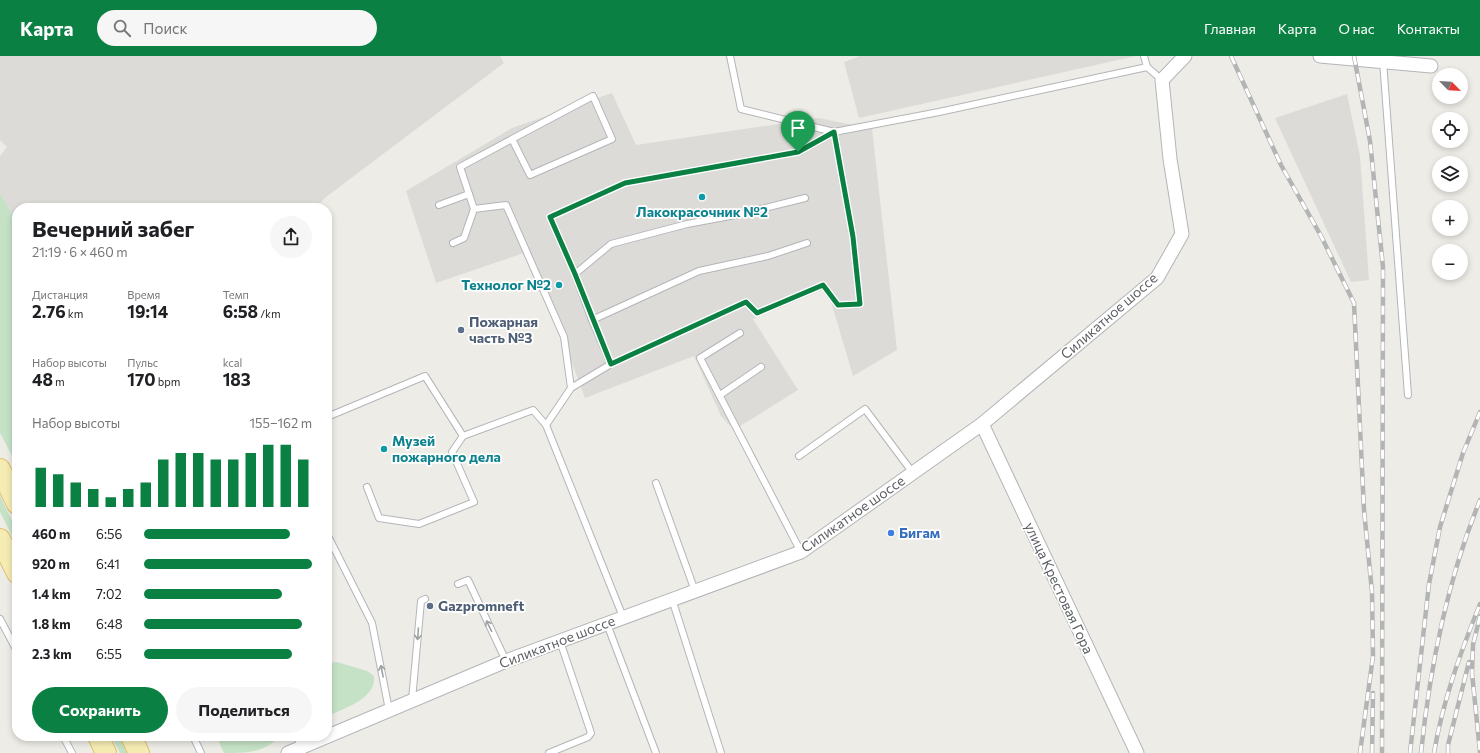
<!DOCTYPE html>
<html lang="ru">
<meta charset="utf-8">
<style>
:root{--surface:#fff;--page:#f6f6f6;--text:#202124;--muted:#757577;--accent:#0b8043}
body{margin:0;font-family:Commissioner,sans-serif;background:var(--page);color:var(--text);height:100vh;display:flex;flex-direction:column;font-size:15px;white-space:nowrap}
*{box-sizing:border-box;margin:0}
p{font-size:13px;color:var(--muted)}
.icon{flex:none;width:22px;height:22px;fill:none;stroke:currentColor;stroke-width:2;stroke-linecap:round;stroke-linejoin:round}
.map{position:relative;flex:1;overflow:hidden}
.side{position:absolute;left:12px;top:147px;width:320px;height:538px;display:flex;flex-direction:column;background:var(--surface);border-radius:16px;box-shadow:0 2px 6px #0003}
.side>*{flex:none}
.needle{width:26px;rotate:114deg}
.fabs{position:absolute;left:1432px;top:12px;display:grid;gap:8px}
.fabs a{display:grid;place-items:center;width:36px;height:36px;border-radius:50%;background:var(--surface);box-shadow:0 2px 6px #0003;font-size:20px}
.pin{position:absolute;display:grid;place-items:center;width:34px;height:34px;color:#fff;margin:-41px -17px;border-radius:50% 50% 50% 0;rotate:-45deg;box-shadow:0 0 4px #0007}
.pin .icon{rotate:45deg}
.round{display:grid;place-items:center;flex:none;width:42px;height:42px;border-radius:21px;background:var(--page)}
.head{display:flex;align-items:center;justify-content:space-between;height:68px;padding:0 20px}
h1{font-size:22px;font-weight:700;line-height:30px}
.metrics{display:grid;grid-template-columns:repeat(3,1fr);gap:6px;height:68px;padding:4px 20px}
.metrics div{display:grid;align-content:center}
.metrics b{font-size:17px;font-weight:700}
.metrics small{font-size:11px;font-weight:400}
.metrics p{font-size:11px}
.chart{height:112px;padding:8px 20px}
.chart p{display:flex;justify-content:space-between}
.chart svg{width:100%;height:72px;margin-top:4px;stroke:var(--accent);stroke-width:6}
.button{display:flex;gap:8px;margin-top:auto;padding:8px 20px}
.button a{flex:1;height:46px;border-radius:24px;background:var(--accent);color:#fff;font-size:16px;font-weight:700;line-height:46px;text-align:center}
.button a+a{background:var(--page);color:var(--text)}
ul{padding:0 20px;list-style:none;font-size:13px}
li{display:grid;grid-template-columns:64px 48px 1fr;align-items:center;height:30px}
li i{height:10px;border-radius:5px;background:var(--accent)}
header{display:flex;align-items:center;gap:24px;box-sizing:border-box;height:56px;padding:0 20px;background:var(--accent);color:#fff}
header strong{font-size:19px}
nav{display:flex;gap:22px;margin-inline-start:auto;font-size:14px}
.search{width:280px;height:36px;background:var(--page);display:flex;align-items:center;gap:10px;box-sizing:border-box;padding:0 14px;border-radius:22px;color:var(--muted);font-size:15px}
.map>svg:first-child{display:block}
.industrial{fill:#dddbd8}
.green{fill:#c5e2c6}
.lines{fill:none;stroke-linecap:round;stroke-linejoin:round}
.lane-casing{stroke:#b3b5b9;stroke-width:8}
.street-casing{stroke:#b3b5b9;stroke-width:15}
.primary-casing{stroke:#e1c26c;stroke-width:22}
.lane{stroke:#fff;stroke-width:6}
.street{stroke:#fff;stroke-width:13}
.primary{stroke:#f5ecb3;stroke-width:20}
.rail-casing{stroke:#b3b4b4;stroke-width:4.5}
.rail{stroke:#fff;stroke-width:3;stroke-dasharray:9;stroke-linecap:butt}
.oneway{stroke:#9ea0a2}
.route-casing{stroke:#fff;stroke-width:8}
.route{stroke:#0b8043;stroke-width:5}
.culture-dot{fill:#0f9aa8;stroke:#fff;stroke-width:1.5}
.service-dot{fill:#5c6f8a;stroke:#fff;stroke-width:1.5}
.shop-dot{fill:#3f7fe0;stroke:#fff;stroke-width:1.5}
.labels{text-anchor:middle;stroke-width:3.5;stroke-linejoin:round;paint-order:stroke}
.culture-label{font-size:14px;font-weight:bold;fill:#0d838f;stroke:#fff}
.street-label{font-size:14px;fill:#5d6064;stroke:#fff}
.service-label{font-size:14px;font-weight:bold;fill:#4e5e75;stroke:#fff;text-anchor:start}
.shop-label{font-size:14px;font-weight:bold;fill:#366cbe;stroke:#fff;text-anchor:start}
</style>
<header>
<strong>Карта</strong>
<div class="search"><svg class="icon" aria-label="search" viewBox="0 0 24 24"><circle cx="10" cy="10" r="6"/><path d="M15 15l6 6"/></svg>Поиск</div>
<nav><a>Главная</a><a>Карта</a><a>О нас</a><a>Контакты</a></nav>
</header>
<div class="map">
<svg width="1480" height="697" viewBox="0 0 1480 697">
<rect width="100%" height="100%" fill="#eeece6"/>
<g class="industrial">
<path d="M 0,0 L 500,0 L 504,7 L 326,141 L 315,152 L 17,152 L 17,167 L 0,137 L 0,100 L 7,91 L 0,84 Z"/>
<path d="M 860,0 L 1136,0 L 859,62 L 844,6 Z"/>
<path d="M 612,37 L 636,89 L 819,62 L 872,73 L 897,294 L 853,320 L 827,232 L 753,263 L 798,334 L 734,374 L 721,360 L 694,300 L 585,342 L 530,195 L 436,227 L 406,135 L 512,72 Z"/>
<path d="M 1347,38 L 1360,100 L 1369,224 L 1351,226 L 1275,62 Z"/>
</g>
<g class="green">
<path d="M 0,137 L 17,167 L 17,409 L 0,377 Z"/>
<path d="M 0,440 L 17,475 L 17,490 L 0,456 Z"/>
<path d="M 337,606 L 367,615 L 374,620 C 377,642 344,653 327,660 L 327,611 L 330,607 Z"/>
<path d="M 111,680 L 119,680 L 127,697 L 120,697 Z"/>
<path d="M 222,680 L 280,680 C 264,697 247,697 225,697 L 223,695 L 219,686 Z"/>
</g>
<g class="lines">
<defs>
<g id="lane">
<path d="M 730,0 L 741,53 L 834,76 L 939,56 L 1147,11 L 1162,24"/>
<path d="M 1144,0 L 1147,11"/>
<path d="M 1383,5 L 1408,339"/>
<path d="M 439,149 L 469,138"/>
<path d="M 474,153 L 460,111 L 512,83 L 530,119 L 612,83 L 593,40 L 512,83"/>
<path d="M 453,187 L 464,182 L 474,153 L 506,149 L 564,281 L 571,332"/>
<path d="M 592,264 L 575,218 L 611,188 L 687,168 L 741,158 L 805,142"/>
<path d="M 740,277 L 700,302 L 801,496"/>
<path d="M 611,308 L 592,264 L 699,215 L 768,200 L 807,187"/>
<path d="M 720,339 L 761,311"/>
<path d="M 327,361 L 425,320 L 463,380 L 533,354 L 546,369 L 623,561"/>
<path d="M 546,369 L 571,332 L 611,308 L 746,246 L 757,257 L 823,229 L 838,249 L 860,248 L 853,181 L 834,76 L 798,96 L 625,127 L 550,161 L 575,218"/>
<path d="M 799,400 L 865,353 L 913,417"/>
<path d="M 656,427 L 695,535"/>
<path d="M 367,431 L 379,462 L 419,468 L 474,446 L 452,396 L 463,380"/>
<path d="M 327,478 L 372,567 L 389,654"/>
<path d="M 458,528 L 468,524 L 506,605"/>
<path d="M 672,543 L 721,697"/>
<path d="M 0,563 L 17,595"/>
<path d="M 607,568 L 656,697"/>
<path d="M 412,644 L 421,545 L 425,543"/>
<path d="M 63,680 L 72,697"/>
<path d="M 193,680 L 201,697"/>
<path d="M 298,691 L 300,680"/>
<path d="M 549,697 L 588,681 L 591,677 L 560,585"/>
</g>
<g id="street">
<path d="M 1320,0 L 1431,10"/>
<path d="M 982,368 L 1137,697"/>
<path d="M 288,697 L 506,605 L 801,496 L 982,368 L 1157,222 L 1182,178 L 1170,103 L 1162,24 L 1185,0"/>
</g>
<g id="primary">
<path d="M 0,413 L 17,448"/>
<path d="M 0,483 L 17,517"/>
<path d="M 98,680 L 106,697"/>
<path d="M 131,680 L 139,697"/>
</g>
</defs>
<use href="#lane" class="lane-casing"/>
<use href="#street" class="street-casing"/>
<use href="#primary" class="primary-casing"/>
<use href="#lane" class="lane"/>
<use href="#street" class="street"/>
<use href="#primary" class="primary"/>
<defs>
<g id="rail">
<path d="M 1231,0 L 1281,109 L 1321,180 L 1354,247 L 1364,454 L 1372,536 L 1373,600 L 1360,697"/>
<path d="M 1354,0 L 1370,85 L 1383,211 L 1382,697"/>
<path d="M 1480,560 L 1473,589 L 1472,617 L 1480,696"/>
<path d="M 1372,697 L 1373,637"/>
<path d="M 1410,697 L 1429,528 L 1440,471 L 1463,397 L 1480,356"/>
<path d="M 1421,697 C 1430,610 1447,525 1480,444"/>
<path d="M 1434,697 C 1443,644 1460,598 1480,548"/>
<path d="M 1448,697 L 1448,689 L 1469,606"/>
</g>
</defs>
<use href="#rail" class="rail-casing"/>
<use href="#rail" class="rail"/>
</g>
<defs><path id="oneway-shaft" d="M-6 0H5M1.5-3L5.5 0L1.5 3" fill="none" stroke-width="1.6" stroke-linecap="round" stroke-linejoin="round"/></defs>
<g class="oneway">
<use href="#oneway-shaft" transform="translate(489 570) rotate(-116)"/>
<use href="#oneway-shaft" transform="translate(418 578) rotate(94)"/>
<use href="#oneway-shaft" transform="translate(382 615) rotate(-101)"/>
</g>
<g class="lines">
<defs>
<path id="route" d="M 834,76 L 853,181 L 860,248 L 838,249 L 823,229 L 757,257 L 746,246 L 611,308 L 575,218 L 550,161 L 625,127 L 798,96 Z"/>
</defs>
<use href="#route" class="route-casing"/>
<use href="#route" class="route"/>
</g>
<g class="culture-dot">
<circle cx="702" cy="141" r="4"/>
<circle cx="559" cy="229" r="4"/>
<circle cx="384" cy="393" r="4"/>
</g>
<g class="service-dot">
<circle cx="461" cy="274" r="4"/>
<circle cx="430" cy="550" r="4"/>
</g>
<circle class="shop-dot" cx="891" cy="477" r="4"/>
<g class="labels">
<g class="culture-label">
<text x="702" y="161">Лакокрасочник №2</text>
<text x="551" y="234" text-anchor="end">Технолог №2</text>
<text x="392" y="390" text-anchor="start">Музей<tspan x="392" dy="16">пожарного дела</tspan></text>
</g>
<g class="street-label">
<text transform="translate(1109 260) rotate(-41)" y="5">Силикатное шоссе</text>
<text transform="translate(853 458) rotate(-35)" y="5">Силикатное шоссе</text>
<text transform="translate(1059 532) rotate(65)" y="5">улица Крестовая Гора</text>
<text transform="translate(557 586) rotate(-21)" y="5">Силикатное шоссе</text>
</g>
<g class="service-label">
<text x="469" y="271">Пожарная<tspan x="469" dy="16">часть №3</tspan></text>
<text x="438" y="555">Gazpromneft</text>
</g>
<g class="shop-label">
<text x="899" y="482">Бигам</text>
</g>
</g>
</svg>
<div class="fabs">
<a><svg class="needle" viewBox="-14 -14 28 28"><path d="M0-13l5 13h-10z" fill="#e53935"/><path d="M0 13l5-13h-10z" fill="#757577"/></svg></a>
<a><svg class="icon" aria-label="locate" viewBox="0 0 24 24"><circle cx="12" cy="12" r="6"/><path d="M12 2v4M12 18v4M2 12h4M18 12h4"/></svg></a>
<a><svg class="icon" aria-label="layers" viewBox="0 0 24 24"><path d="M12 4l9 5-9 5-9-5zM3 14l9 5 9-5"/></svg></a>
<a>+</a>
<a>−</a>
</div>
<div class="pin" style="left:798px;top:96px;background:#1e9e55"><svg class="icon" aria-label="arrive" viewBox="0 0 24 24"><path d="M6 21V4h12l-3 4 3 4H6"/></svg></div>
<section class="side">
<div class="head"><div><h1>Вечерний забег</h1><p>21:19 · 6 × 460 m</p></div><a class="round"><svg class="icon" aria-label="share" viewBox="0 0 24 24"><path d="M12 15V3M7 8l5-5 5 5M5 13v7h14v-7"/></svg></a></div>
<div class="metrics">
<div><p>Дистанция</p><b>2.76<small> km</small></b></div>
<div><p>Время</p><b>19:14</b></div>
<div><p>Темп</p><b>6:58<small> /km</small></b></div>
</div>
<div class="metrics">
<div><p>Набор высоты</p><b>48<small> m</small></b></div>
<div><p>Пульс</p><b>170<small> bpm</small></b></div>
<div><p>kcal</p><b>183</b></div>
</div>
<div class="chart"><p><span>Набор высоты</span>155–162 m</p>
<svg viewBox="0 0 160 44" preserveAspectRatio="none"><path d="M5 44V20M15 44V24M25 44V29M35 44V33M45 44V38M55 44V33M65 44V29M75 44V15M85 44V11M95 44V11M105 44V15M115 44V15M125 44V11M135 44V6M145 44V6M155 44V15"/></svg>
</div>
<ul>
<li><b>460 m</b>6:56<i style="width:87%"></i></li>
<li><b>920 m</b>6:41<i style="width:100%"></i></li>
<li><b>1.4 km</b>7:02<i style="width:82%"></i></li>
<li><b>1.8 km</b>6:48<i style="width:94%"></i></li>
<li><b>2.3 km</b>6:55<i style="width:88%"></i></li>
</ul>
<div class="button"><a>Сохранить</a><a>Поделиться</a></div>
</section>
</div>
